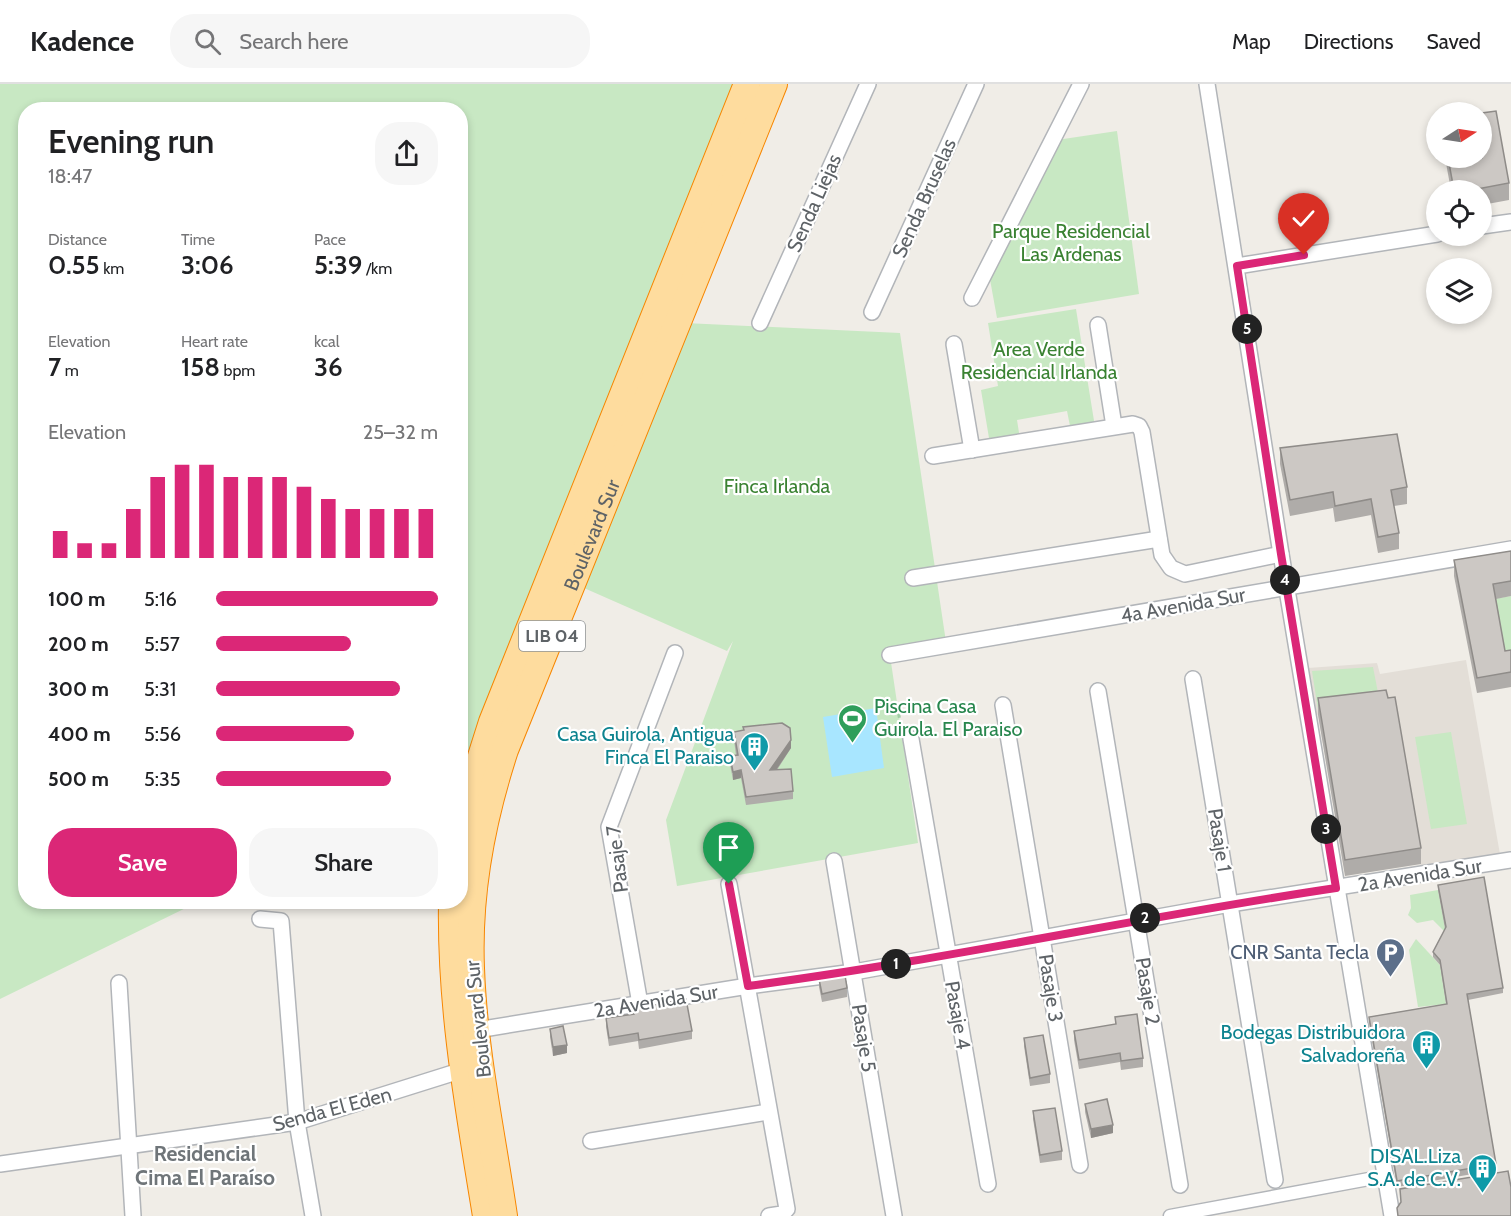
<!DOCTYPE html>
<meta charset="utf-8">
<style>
:root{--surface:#fff;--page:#f6f6f6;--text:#202124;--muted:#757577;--line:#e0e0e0;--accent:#db2777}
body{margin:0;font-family:Cabin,sans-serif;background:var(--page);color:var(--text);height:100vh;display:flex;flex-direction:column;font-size:22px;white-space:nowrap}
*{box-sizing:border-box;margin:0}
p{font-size:20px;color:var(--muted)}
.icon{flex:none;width:33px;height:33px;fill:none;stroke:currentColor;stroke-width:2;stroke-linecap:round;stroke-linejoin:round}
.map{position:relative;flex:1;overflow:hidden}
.panel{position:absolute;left:18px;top:18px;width:450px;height:807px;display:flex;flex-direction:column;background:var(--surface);border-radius:24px;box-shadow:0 3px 9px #0003}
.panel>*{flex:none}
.needle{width:39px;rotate:78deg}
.controls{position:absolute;left:1426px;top:18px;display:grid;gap:12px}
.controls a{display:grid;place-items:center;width:66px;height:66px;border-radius:50%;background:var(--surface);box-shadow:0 3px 9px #0003;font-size:30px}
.pin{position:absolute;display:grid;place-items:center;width:51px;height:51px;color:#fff;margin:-62px -26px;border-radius:50% 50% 50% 0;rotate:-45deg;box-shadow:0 0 6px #0007}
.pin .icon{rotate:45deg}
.km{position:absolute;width:30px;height:30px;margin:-15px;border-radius:50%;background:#222;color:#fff;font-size:16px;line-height:30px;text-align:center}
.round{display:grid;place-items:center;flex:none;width:63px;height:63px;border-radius:24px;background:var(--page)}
.headline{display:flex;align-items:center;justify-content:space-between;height:102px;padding:0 30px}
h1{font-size:33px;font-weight:600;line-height:45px}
.stats{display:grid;grid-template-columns:repeat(3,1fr);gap:9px;height:102px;padding:6px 30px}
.stats div{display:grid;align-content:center}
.stats b{font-size:26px;font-weight:600}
.stats small{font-size:16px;font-weight:400}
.stats p{font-size:16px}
.chart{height:168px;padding:12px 30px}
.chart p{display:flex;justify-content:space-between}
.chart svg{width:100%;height:108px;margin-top:6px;stroke:var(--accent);stroke-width:6}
.cta{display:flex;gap:12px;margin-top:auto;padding:12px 30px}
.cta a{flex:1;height:69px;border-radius:24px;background:var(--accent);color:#fff;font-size:24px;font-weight:600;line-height:69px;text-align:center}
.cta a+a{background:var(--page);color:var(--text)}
ul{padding:0 30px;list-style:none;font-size:20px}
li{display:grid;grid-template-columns:96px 72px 1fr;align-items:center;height:45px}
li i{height:15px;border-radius:8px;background:var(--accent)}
header{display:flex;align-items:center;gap:36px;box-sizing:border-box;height:84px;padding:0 30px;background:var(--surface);border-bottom:2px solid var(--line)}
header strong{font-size:28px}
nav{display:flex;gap:33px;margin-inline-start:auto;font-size:21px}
.search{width:420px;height:54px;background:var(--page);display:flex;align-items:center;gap:15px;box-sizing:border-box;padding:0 21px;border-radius:24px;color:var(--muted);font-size:22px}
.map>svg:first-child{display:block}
.education{fill:#e3ded7}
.green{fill:#c8e8c3}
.water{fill:#a8e6ff}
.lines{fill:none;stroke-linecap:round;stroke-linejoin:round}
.pedestrian-casing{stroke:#b2b5b9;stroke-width:15}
.minor-casing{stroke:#b2b5b9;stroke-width:18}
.trunk-casing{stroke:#f78600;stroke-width:28}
.path{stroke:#9fcea5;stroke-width:3;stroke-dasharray:6 3;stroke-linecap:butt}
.pedestrian{stroke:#fff;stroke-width:12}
.minor{stroke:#fff;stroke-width:15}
.trunk{stroke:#fedc9e;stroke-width:26}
.wall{fill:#afaca9}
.shaded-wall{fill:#8f8c89}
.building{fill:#ccc8c4;stroke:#8f8c89;stroke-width:1.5}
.route-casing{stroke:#fff;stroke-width:12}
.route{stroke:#db2777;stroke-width:8}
.labels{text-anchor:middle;stroke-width:4.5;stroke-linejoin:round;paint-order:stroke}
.shield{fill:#fff;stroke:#8e9295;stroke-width:1.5}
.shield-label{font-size:18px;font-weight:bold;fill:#5e6367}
.street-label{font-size:20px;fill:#5e6367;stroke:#fff}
.park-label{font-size:20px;fill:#3a8232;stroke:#fff}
.leisure-label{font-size:20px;fill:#27864d;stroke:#fff;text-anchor:start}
.culture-label{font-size:20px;fill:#0d838f;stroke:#fff;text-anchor:end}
.service-label{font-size:20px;fill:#4e5e75;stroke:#fff;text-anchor:end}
.neighbourhood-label{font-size:21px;font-weight:bold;fill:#6f7579;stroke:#fff}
</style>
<header>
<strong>Kadence</strong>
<div class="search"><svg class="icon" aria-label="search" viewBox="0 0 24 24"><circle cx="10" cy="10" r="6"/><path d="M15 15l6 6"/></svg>Search here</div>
<nav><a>Map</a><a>Directions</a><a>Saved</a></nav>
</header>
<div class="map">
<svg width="1511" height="1132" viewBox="0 0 1511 1132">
<rect width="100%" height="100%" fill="#f0ede7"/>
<path class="education" d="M 1466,576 L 1501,776 L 1422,789 L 1395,630 L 1386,623 L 1315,631 L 1308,584 L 1377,579 L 1380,590 Z"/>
<g class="green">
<path d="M 0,0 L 737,0 L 467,685 L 461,688 L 460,26 L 26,26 L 26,818 L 198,818 L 0,915 Z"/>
<path d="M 1117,47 L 1139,210 L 997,234 L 989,190 L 1050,57 Z"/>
<path d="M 1076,225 L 1095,343 L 1071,347 L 1067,327 L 1017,336 L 1020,355 L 990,360 L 981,306 L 998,302 L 988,239 Z"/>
<path d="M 685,239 L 900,249 L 946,558 L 889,565 L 918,759 L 677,802 L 666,736 L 733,557 L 727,567 L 584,504 Z"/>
<path d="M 1511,512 L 1511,577 L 1505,578 L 1493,515 Z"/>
<path d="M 1373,583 L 1380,619 L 1318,626 L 1312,587 Z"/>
<path d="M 1451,648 L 1467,740 L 1431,745 L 1415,653 Z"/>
<path d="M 1438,806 L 1446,849 L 1433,836 L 1417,839 L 1408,831 L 1411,824 L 1410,811 Z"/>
<path d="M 1416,855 L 1440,881 L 1446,920 L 1418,923 L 1409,866 Z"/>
</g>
<path class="water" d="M 876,624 L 884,684 L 832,693 L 823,633 Z"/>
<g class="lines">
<defs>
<path id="pedestrian" d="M 1170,1132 L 1385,1092"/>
<g id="minor">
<path d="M 1207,0 L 1281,470 L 1392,1132"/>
<path d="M 1482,142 L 1511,138"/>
<path d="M 1237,182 L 1437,150"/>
<path d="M 972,214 L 1081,0"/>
<path d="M 872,228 L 976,0"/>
<path d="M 760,239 L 868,0"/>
<path d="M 1098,241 L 1114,342"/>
<path d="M 954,260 L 972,366"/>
<path d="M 933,372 L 1133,340 L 1139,342 L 1142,348 L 1162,471 L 1171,484 L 1185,490 L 1281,470"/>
<path d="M 913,494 L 1159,455"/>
<path d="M 890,571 L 1511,465"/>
<path d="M 1193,595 L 1275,1096"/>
<path d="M 1098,607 L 1180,1101"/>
<path d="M 1003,621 L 1080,1081"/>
<path d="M 911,655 L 988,1100"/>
<path d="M 834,777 L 894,1132"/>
<path d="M 729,800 L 787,1125 L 782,1130 L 769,1132"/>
<path d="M 260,835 L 281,837 L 297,1038 L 313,1132"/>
<path d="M 119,899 L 133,1132"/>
<path d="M 640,920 L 609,743 L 675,569"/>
<path d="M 477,946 L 748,902 L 854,888 L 1230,820 L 1511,776"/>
<path d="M 591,1057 L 768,1028"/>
<path d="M 0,1080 L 297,1038 L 469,984"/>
</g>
<g id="trunk">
<path d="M 460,756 L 472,701 L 492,638 L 747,0"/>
<path d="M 452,818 C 450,924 469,1027 486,1132"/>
<path id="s1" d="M 504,1132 C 492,1050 474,967 471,884 C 468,810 482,736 505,666 L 774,0"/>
</g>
</defs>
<use href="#pedestrian" class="pedestrian-casing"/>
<use href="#minor" class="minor-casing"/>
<use href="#trunk" class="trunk-casing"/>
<path class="path" d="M 891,627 L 898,626 L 901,643"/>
<use href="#pedestrian" class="pedestrian"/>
<use href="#minor" class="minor"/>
<use href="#trunk" class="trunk"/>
</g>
<g class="wall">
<path d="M 1445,74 L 1482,74 L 1509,99 L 1509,116 L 1482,121 L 1482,106 L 1451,106 Z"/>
<path d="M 1280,364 L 1407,403 L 1407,420 L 1394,422 L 1399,449 L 1399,465 L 1378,469 L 1371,431 L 1335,438 L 1333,424 L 1290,432 L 1280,380 Z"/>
<path d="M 1511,467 L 1511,512 L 1496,515 L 1505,567 L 1511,566 L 1511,603 L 1477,609 L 1454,492 L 1454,476 Z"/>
<path d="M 1318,614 L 1421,764 L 1421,780 L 1345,792 L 1318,631 Z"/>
<path d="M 743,643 L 791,664 L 777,686 L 793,707 L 793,715 L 746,721 L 741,694 L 733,696 L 730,680 L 730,672 L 736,671 L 734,656 L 734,648 L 743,646 Z"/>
<path d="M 1438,801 L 1503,904 L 1503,909 L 1468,916 L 1496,1080 L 1496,1086 L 1397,1103 L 1369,938 L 1369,933 L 1446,920 L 1440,881 L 1433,873 L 1433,868 L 1445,845 L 1438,806 Z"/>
<path d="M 819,895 L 847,904 L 847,913 L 822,918 L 819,903 Z"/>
<path d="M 633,925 L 692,947 L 692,955 L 639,965 L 638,957 L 609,962 L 606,943 L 606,934 L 633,930 Z"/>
<path d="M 1115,933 L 1143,974 L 1143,983 L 1121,986 L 1120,978 L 1079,985 L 1074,956 L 1074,947 L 1115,941 Z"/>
<path d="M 550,945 L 567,969 L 553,972 L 550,953 Z"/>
<path d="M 1024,954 L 1050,990 L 1050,999 L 1030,1002 L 1024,962 Z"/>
<path d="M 1085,1020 L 1113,1049 L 1091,1054 L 1085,1028 Z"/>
<path d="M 1033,1027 L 1062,1067 L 1062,1076 L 1040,1079 L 1033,1035 Z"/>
</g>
<g class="shaded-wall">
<path d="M 791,656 L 791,664 L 770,695 L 770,686 Z"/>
<path d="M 741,686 L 741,694 L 733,696 L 733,688 Z"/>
<path d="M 567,961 L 567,969 L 553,972 L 553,963 Z"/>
<path d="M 1113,1041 L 1113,1049 L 1091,1054 L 1091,1045 Z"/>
</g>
<g class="building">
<path d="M 1496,27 L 1509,99 L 1472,106 L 1454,106 L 1448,74 L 1482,74 L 1482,29 Z"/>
<path d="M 1397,350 L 1407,403 L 1391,406 L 1399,449 L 1378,453 L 1371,415 L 1335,422 L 1333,408 L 1290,416 L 1280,364 Z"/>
<path d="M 1511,467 L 1511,497 L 1493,500 L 1505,567 L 1511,566 L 1511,588 L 1477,594 L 1454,476 Z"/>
<path d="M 1386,606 L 1388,614 L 1395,613 L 1421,764 L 1345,776 L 1318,614 Z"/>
<path d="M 782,639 L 790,644 L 791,656 L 770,686 L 791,685 L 793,707 L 746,713 L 741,686 L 733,688 L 730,672 L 738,671 L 734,648 L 744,646 L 743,643 Z"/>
<path d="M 1484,793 L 1503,904 L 1467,910 L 1496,1080 L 1397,1097 L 1369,933 L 1447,920 L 1440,876 L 1433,868 L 1446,843 L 1438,801 Z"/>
<path d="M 845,891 L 847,904 L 822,910 L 819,895 Z"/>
<path d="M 686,915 L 692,947 L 639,956 L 638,949 L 609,954 L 606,934 L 634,930 L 633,925 Z"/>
<path d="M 1137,930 L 1143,974 L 1121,977 L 1120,969 L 1079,976 L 1074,947 L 1116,940 L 1115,933 Z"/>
<path d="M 563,942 L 567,961 L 553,963 L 550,945 Z"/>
<path d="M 1043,951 L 1050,990 L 1030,994 L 1024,954 Z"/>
<path d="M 1107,1015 L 1113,1041 L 1091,1045 L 1085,1020 Z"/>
<path d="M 1055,1024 L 1062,1067 L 1040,1071 L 1033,1027 Z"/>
<path d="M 1508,1087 L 1511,1103 L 1511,1132 L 1398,1132 L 1397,1124 L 1401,1118 L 1400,1105 Z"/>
</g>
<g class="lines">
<defs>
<path id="route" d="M 729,800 L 748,902 C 945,876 1140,833 1336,804 L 1281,470 L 1237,182 L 1304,171"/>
</defs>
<use href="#route" class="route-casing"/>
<use href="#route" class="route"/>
</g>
<defs>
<symbol id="stadium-pin" viewBox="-11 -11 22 30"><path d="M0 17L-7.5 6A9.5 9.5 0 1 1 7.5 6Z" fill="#2e9e5b" stroke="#fff"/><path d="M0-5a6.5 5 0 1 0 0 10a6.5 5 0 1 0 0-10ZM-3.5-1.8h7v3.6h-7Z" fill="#fff"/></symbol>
<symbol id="building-pin" viewBox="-11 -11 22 30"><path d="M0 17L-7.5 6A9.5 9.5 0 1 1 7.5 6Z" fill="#0f9aa8" stroke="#fff"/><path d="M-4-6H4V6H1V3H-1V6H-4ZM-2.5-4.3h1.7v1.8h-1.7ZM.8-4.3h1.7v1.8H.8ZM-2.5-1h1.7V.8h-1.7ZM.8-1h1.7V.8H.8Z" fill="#fff"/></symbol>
<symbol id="parking-pin" viewBox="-11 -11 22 30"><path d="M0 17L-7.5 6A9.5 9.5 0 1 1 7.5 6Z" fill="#5c6f8a" stroke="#fff"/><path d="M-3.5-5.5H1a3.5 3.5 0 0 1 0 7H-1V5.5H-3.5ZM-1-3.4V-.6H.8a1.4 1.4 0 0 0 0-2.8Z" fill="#fff"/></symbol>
</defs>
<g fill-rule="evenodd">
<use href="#stadium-pin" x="836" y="618" width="33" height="45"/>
<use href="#building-pin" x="738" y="646" width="33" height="45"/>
<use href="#parking-pin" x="1374" y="852" width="33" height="45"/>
<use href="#building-pin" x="1410" y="944" width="33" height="45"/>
<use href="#building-pin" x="1466" y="1068" width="33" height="45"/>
</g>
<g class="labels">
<rect class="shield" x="519" y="537" width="66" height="30" rx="4.5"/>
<g class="shield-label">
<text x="552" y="558">LIB 04</text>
</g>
<g class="street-label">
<text transform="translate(924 114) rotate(-66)" y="7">Senda Bruselas</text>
<text transform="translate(814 119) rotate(-66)" y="7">Senda Liejas</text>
<text dy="7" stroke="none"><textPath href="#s1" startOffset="704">Boulevard Sur</textPath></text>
<text transform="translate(1183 521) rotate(-10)" y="7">4a Avenida Sur</text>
<text transform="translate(1220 756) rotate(81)" y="7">Pasaje 1</text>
<text transform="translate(617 775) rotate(-97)" y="7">Pasaje 7</text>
<text transform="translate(1420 791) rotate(-9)" y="7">2a Avenida Sur</text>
<text transform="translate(1051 904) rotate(81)" y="7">Pasaje 3</text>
<text transform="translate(1148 907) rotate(81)" y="7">Pasaje 2</text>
<text transform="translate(656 917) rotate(-9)" y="7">2a Avenida Sur</text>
<text transform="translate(958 931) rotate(80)" y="7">Pasaje 4</text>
<text transform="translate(478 935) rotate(-96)" y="7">Boulevard Sur</text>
<text transform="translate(864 954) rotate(81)" y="7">Pasaje 5</text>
<text transform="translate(332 1025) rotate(-15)" y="7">Senda El Eden</text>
</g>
<g class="park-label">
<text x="1071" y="154">Parque Residencial<tspan x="1071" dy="23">Las Ardenas</tspan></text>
<text x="1039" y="272">Area Verde<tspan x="1039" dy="23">Residencial Irlanda</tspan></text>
<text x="777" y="409">Finca Irlanda</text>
</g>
<g class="leisure-label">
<text x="874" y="629">Piscina Casa<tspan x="874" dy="23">Guirola. El Paraiso</tspan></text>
</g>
<g class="culture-label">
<text x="734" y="657">Casa Guirola, Antigua<tspan x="734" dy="23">Finca El Paraiso</tspan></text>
<text x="1405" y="955">Bodegas Distribuidora<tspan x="1405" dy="23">Salvadoreña</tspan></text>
<text x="1461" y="1079">DISAL.Liza<tspan x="1461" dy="23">S.A. de C.V.</tspan></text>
</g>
<g class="service-label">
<text x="1369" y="875">CNR Santa Tecla</text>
</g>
<g class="neighbourhood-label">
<text x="205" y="1077">Residencial<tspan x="205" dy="24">Cima El Paraíso</tspan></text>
</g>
</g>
</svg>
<div class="controls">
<a><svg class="needle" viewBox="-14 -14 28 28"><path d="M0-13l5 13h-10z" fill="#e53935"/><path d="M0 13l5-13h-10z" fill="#757577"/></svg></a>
<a><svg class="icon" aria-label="locate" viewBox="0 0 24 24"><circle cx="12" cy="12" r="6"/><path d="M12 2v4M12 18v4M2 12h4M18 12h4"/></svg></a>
<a><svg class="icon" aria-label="layers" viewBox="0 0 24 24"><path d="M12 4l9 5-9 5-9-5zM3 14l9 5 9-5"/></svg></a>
</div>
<div class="pin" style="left:729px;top:800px;background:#1e9e55"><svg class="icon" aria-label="arrive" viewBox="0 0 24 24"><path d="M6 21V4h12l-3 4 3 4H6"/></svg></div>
<div class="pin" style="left:1304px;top:171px;background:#d93025"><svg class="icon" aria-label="check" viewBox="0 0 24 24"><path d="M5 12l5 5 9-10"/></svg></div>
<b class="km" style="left:896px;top:880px">1</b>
<b class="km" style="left:1145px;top:834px">2</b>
<b class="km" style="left:1326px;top:745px">3</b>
<b class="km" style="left:1285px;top:496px">4</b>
<b class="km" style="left:1247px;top:245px">5</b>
<section class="panel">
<div class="headline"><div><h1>Evening run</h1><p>18:47</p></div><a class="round"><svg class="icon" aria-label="share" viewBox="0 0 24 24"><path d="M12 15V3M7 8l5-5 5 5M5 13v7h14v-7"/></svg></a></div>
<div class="stats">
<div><p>Distance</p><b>0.55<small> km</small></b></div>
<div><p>Time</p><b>3:06</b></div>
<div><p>Pace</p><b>5:39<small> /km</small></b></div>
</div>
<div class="stats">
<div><p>Elevation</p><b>7<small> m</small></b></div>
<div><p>Heart rate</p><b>158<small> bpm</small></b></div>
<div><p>kcal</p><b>36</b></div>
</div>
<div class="chart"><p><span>Elevation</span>25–32 m</p>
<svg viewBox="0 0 160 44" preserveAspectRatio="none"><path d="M5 44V33M15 44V38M25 44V38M35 44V24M45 44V11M55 44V6M65 44V6M75 44V11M85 44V11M95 44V11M105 44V15M115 44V20M125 44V24M135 44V24M145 44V24M155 44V24"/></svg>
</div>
<ul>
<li><b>100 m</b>5:16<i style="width:100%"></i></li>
<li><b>200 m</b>5:57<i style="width:61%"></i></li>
<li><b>300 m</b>5:31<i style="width:83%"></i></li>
<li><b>400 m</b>5:56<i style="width:62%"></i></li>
<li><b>500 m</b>5:35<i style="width:79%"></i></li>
</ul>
<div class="cta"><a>Save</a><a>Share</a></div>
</section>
</div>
